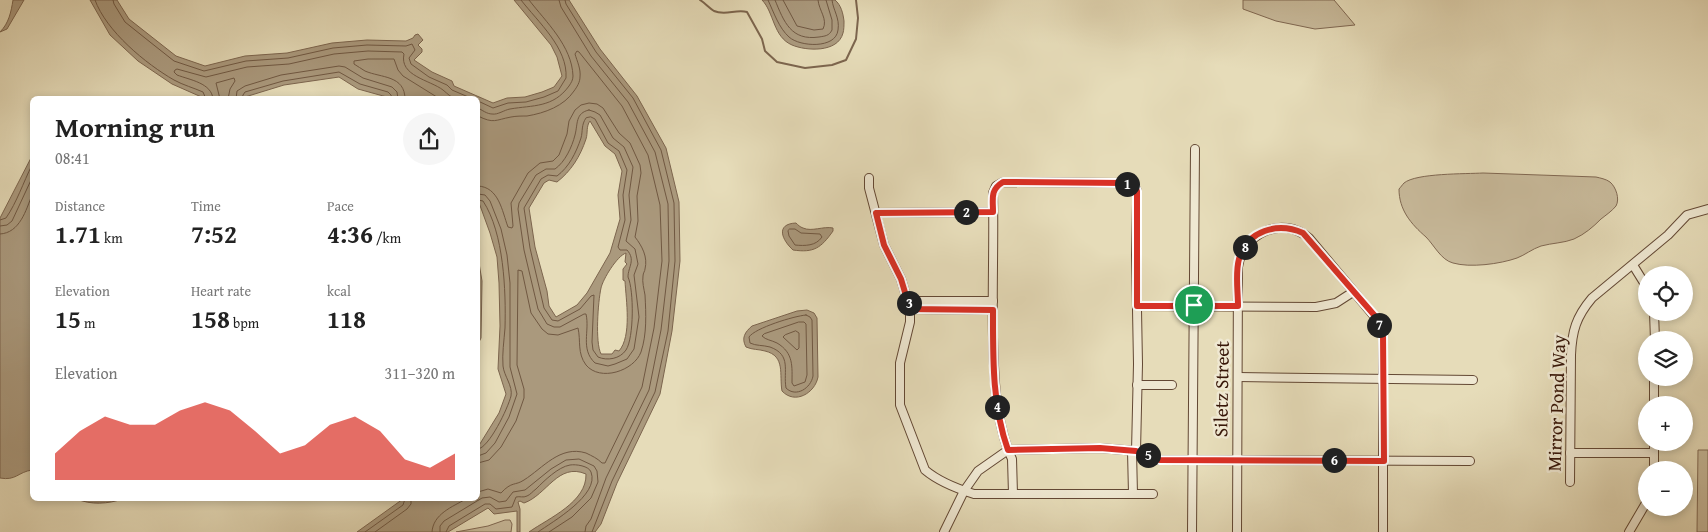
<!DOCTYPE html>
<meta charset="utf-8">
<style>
:root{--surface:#fff;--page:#f6f6f6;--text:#222;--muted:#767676;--accent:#d93025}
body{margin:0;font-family:"Gentium Book Plus",serif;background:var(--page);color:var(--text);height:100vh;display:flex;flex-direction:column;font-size:19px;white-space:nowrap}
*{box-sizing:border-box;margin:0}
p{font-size:16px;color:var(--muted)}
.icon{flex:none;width:28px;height:28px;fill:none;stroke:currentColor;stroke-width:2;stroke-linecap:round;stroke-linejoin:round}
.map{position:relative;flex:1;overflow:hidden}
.sheet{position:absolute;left:30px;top:96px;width:450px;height:405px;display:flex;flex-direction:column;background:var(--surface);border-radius:8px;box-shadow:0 2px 8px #0003}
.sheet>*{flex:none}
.fabs{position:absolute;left:1638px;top:266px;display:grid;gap:10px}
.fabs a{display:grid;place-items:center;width:55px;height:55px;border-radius:50%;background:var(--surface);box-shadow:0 2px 8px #0003;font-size:25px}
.pin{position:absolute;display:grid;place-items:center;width:42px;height:42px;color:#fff;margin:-21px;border:2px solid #fff;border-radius:50%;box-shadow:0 1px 5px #0007}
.km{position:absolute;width:25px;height:25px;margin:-12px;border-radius:50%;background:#222;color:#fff;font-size:14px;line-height:25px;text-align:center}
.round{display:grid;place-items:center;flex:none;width:52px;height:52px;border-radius:26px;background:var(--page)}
.head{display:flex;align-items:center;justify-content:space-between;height:85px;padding:0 25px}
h1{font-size:28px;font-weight:700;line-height:38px}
.metrics{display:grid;grid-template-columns:repeat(3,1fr);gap:8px;height:85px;padding:5px 25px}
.metrics div{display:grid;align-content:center}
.metrics b{font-size:25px;font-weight:700}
.metrics small{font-size:14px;font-weight:400}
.metrics p{font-size:14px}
.chart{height:140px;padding:10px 25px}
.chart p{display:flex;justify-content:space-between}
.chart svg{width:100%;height:90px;margin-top:5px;fill:var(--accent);opacity:.7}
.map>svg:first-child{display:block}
.green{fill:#c8ba9b;stroke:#806852}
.water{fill:#aa997d;stroke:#7c654e;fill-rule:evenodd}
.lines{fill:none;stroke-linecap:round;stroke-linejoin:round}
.shore{stroke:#705842;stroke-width:1}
.stream{stroke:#7c654e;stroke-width:2}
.minor-casing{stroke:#634834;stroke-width:10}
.minor{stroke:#efe8d2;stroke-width:8}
.route-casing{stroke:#fff;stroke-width:10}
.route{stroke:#d93025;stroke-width:6}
.labels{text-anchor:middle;stroke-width:5;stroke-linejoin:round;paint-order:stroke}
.street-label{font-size:19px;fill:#371608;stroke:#efe8d2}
</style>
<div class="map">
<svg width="1708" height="532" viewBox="0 0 1708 532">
<rect width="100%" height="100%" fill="#e6dcb9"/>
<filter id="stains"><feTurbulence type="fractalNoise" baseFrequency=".004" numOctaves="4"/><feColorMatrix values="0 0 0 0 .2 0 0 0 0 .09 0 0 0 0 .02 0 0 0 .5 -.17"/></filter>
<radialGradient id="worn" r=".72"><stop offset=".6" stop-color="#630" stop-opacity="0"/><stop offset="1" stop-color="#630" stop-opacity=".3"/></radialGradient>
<g class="green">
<path d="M 1243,0 L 1334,0 L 1355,25 L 1315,29 L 1276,21 L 1243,9 Z"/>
<path d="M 1483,173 L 1596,177 C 1600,178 1606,179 1610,182 C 1616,187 1620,199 1616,206 C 1612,211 1606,215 1601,219 C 1593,227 1585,234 1574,239 C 1564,243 1552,243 1541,246 C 1532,249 1525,255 1517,258 C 1500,264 1470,268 1453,263 C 1441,260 1434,245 1426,237 C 1411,224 1399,210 1399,189 C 1400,188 1403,184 1404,183 C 1416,173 1466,174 1483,173 Z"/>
<path d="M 1698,450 L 1708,450 L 1708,532 L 1697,532 Z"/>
<path d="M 505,520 L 510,520 L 512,524 L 511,532 L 456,532 L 488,526 Z"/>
</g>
<g class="water">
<path d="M 13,0 L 24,0 L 7,29 L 0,32 C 9,23 11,12 13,0 Z"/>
<path d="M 90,0 L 117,0 L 129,19 L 176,56 L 205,66 L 245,56 L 287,53 L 332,43 L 367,40 L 406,41 L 413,38 L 415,35 L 418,34 L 423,40 L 418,45 L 422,49 L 422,52 L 414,60 L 432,72 L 452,81 L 454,86 L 493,103 L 507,98 L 525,97 L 542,92 L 554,87 L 562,76 L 557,57 L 551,45 L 514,0 L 569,0 L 600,49 L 637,96 L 666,148 L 679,202 L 680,261 L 672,331 L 660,394 L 617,483 L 601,524 L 595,532 L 529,532 C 549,518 587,502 586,474 C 558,462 547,495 524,503 L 520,501 L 518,502 L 520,509 L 520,532 L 517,532 L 517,511 L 494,514 L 488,508 L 448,532 L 357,532 L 403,499 L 478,499 L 478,447 L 499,413 L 506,394 L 498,369 L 500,326 L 499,283 L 497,257 L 490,233 L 478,200 L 478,99 L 394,99 L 358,89 L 339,77 L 284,85 L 245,97 L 206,99 L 172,84 L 138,61 L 110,35 ZM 590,121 L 605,146 L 615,154 L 622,171 L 618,195 L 620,219 L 610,253 L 587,293 L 577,305 L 556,317 L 549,306 L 547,291 L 535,247 L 529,208 L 544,183 L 549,180 L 557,182 C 571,171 580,157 586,139 C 588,133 586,126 590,121 ZM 626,253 L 625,262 L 627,264 L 623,269 L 623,280 L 625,281 C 626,300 632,336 619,351 L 615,350 L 612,354 L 601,354 C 595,342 598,302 601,288 C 603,279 617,256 626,253 Z"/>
<path d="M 762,0 L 835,0 C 841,5 843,13 844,21 C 844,25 844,30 843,33 C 838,53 806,51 792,45 C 773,37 774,12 762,0 Z"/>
<path d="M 32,156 L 32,470 C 18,472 16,481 0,478 L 0,218 Z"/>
<path d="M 796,223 C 798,225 800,227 803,228 C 812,232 823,226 833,228 L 833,231 C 821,248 814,253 793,250 C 782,240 775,224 796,223 Z"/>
<path d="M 478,262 L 479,263 L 482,281 L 481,338 L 478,344 Z"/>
<path d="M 807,310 L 814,313 L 817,318 L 818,377 C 815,393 795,405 782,391 C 779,375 786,356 765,351 C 758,349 753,350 746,347 C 741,338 745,332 752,326 L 797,311 Z"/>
<path d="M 77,499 L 122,499 C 109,504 90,505 77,499 Z"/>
</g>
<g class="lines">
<g class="shore">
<path d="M 95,0 C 106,31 146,64 174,80 C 183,85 194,88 203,92 L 206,99"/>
<path d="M 113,0 L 114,4 L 125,22 L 150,42 L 174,61 L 204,71 L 246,61 L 288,58 L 333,48 L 367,45 L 406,46 L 412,44 L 415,50 L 409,58 L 411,64 L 429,77 L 447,85 L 452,90 L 473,99"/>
<path d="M 559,0 L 561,7 L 591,56 L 628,102 L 655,152 L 668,204 L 669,261 L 661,330 L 649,390 L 606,478 L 591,519 L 586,526 L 585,532"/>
<path d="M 565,0 L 566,4 L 596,52 L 633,98 L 661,150 L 674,203 L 675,261 L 668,331 L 655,392 L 612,481 L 592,532"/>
<path d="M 768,0 C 774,13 779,28 789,37 C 800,47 836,49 838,30 C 840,18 833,10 832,0"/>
<path d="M 775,0 C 784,22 791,41 819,37 C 825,36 829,36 832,30 L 832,20 L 826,0"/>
<path d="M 783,0 L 797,26 L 814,30 L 823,29 C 828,19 819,11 818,0"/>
<path d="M 213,99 C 212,83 190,80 177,75 L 174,72 L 175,70 L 177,69 L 206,77 L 247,67 L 289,64 L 334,54 L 368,51 L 402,52 L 404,54 C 399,76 430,80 443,90 C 448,94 450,97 456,99"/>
<path d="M 220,99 L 216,83 L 234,78 L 235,81 L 230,89 L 228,99"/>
<path d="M 236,99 L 237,91 L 245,86 L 281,75 L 339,66 L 345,67 L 363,78 L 392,87 L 397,92 L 398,99"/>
<path d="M 242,99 L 243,95 L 245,92 L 283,81 L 339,72 L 360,84 L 388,92 L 391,95 L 392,99"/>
<path d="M 405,99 C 405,75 381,78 365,71 C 361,69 358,66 354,64 L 354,61 L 368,59 L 394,59 L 398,70 L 403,76 L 440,99"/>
<path d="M 478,101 L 493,108 L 508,103 L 526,102 L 544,97 L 558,91 L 566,78 C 568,48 538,22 521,0"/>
<path d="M 478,108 C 482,110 487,114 492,114 C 498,115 504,110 510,109 C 533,105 553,108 569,86 C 571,83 573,80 573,76 C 572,46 546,22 529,0"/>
<path d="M 589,110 L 595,112 L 600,115 L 613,138 L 624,147 L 633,167 L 629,195 L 631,220 L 626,241 L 635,249 L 638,264 L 634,275 L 639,317 L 634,349 L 627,359 L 615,364 L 608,366 L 595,363 C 580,349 590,331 586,314 L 584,314 L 560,327 L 554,327 L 547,324 L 538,309 L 524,250 L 518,209 L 519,203 L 536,175 L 546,169 L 555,169 C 565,162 572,147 575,135 C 578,124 575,113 589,110 Z"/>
<path d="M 478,116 C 494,124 495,120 511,117 C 516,116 522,116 527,116 C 545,113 564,106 574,91 C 577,87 580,82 580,77 C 581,69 577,61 575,54 L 577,51 L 579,52 L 622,106 L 648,155 L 660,205 L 662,261 L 654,328 L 642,387 L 605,463 L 602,463 C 597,458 592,456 586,453 C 560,445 543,468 524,480 C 515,486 512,481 501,493 L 488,489 L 478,492"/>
<path d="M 591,117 L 595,119 L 608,143 L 619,151 L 627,170 L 623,195 L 625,220 L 618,247 L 620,250 L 627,250 C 636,260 628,267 628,277 C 634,290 634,338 626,350 C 620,359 607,361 598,357 L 593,350 L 592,342 L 594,295 L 591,296 L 580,309 L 558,321 L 552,320 L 544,308 L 530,248 L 524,208 L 541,179 L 548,175 L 557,176 C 569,167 576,153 581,138 C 583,131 581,125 586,118 Z"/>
<path d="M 478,186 C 499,187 502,211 508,227 L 512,228 L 513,226 L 511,203 L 528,173 L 540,163 L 553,161 L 559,155 L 567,134 L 569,121 L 575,110 L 581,105 L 589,103 L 597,104 L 603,108 L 619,133 L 630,143 L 640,165 L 641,173 L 637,196 L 638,221 L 635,237 C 642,246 648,257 645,269 C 645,271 643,273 643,276 C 642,282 644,289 645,295 C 646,314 647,334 641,352 C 634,371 600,382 586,365 C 577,353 581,341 578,328 L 558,335 L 548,334 L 542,329 L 531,313 L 522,271 L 518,270 L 517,365 L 524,389 L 524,398 L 516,421 L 501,447 L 489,460 L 478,463"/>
<path d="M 478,194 L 485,195 L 490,201 L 501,229 L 507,255 L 510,283 L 510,367 L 517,394 L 509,417 L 495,443 L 486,453 L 478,456"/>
<path d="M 478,200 L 483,201 C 504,233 506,291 505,328 C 504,341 502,354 503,366 C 504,376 513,386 511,396 C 508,408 489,448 478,449"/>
<path d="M 0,220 L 6,218 C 17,202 23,183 32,165"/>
<path d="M 0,226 L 7,225 L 12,221 L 32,178"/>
<path d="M 790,229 L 795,229 L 801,233 L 820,234 L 822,237 C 816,246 805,246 795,245 L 789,236 L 788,231 Z"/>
<path d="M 0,234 C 20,233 26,210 32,195"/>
<path d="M 806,315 L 810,317 L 812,320 L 813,376 C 811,388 796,398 786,388 C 783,371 792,355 770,347 C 763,345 756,346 750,343 L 749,337 C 755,328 794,316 806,315 Z"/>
<path d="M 799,322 L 804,322 L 806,324 L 807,375 L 805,382 L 794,386 L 792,383 C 792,367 794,353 777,343 C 771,340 766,340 762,336 L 764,334 Z"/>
<path d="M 796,331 L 799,333 L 799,348 L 797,350 L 783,337 L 785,335 Z"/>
<path d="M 365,532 L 403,505 L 405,499"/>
<path d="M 375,532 L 407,509 L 411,504 L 411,499"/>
<path d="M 432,532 C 433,514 452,507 466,499"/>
<path d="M 440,532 L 440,526 L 444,521 L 482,498 L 490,497 L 499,502 L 506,501 L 513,492 L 525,490 L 551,469 L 566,460 L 579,459 L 594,466 L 597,471 L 598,482 L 591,498 L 572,517 L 549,532"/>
<path d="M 446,532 L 449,526 L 485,504 L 490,504 L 496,509 L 512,507 L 516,497 C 520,496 523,498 527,496 C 530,495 533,491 536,489 C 544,481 558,467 570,465 C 576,464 589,466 591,472 C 600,495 552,522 538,532"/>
</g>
<path class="stream" d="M 700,0 C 705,3 709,8 714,11 C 725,16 736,9 747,12 L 762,39 L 765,51 L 777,62 L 805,68 L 832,65 L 846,60 L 856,39 L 858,18 L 856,0"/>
<defs>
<g id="minor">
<path d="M 869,178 L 869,188 L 884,245 L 901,279 L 910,309 L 910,322 L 900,363 L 900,405 L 925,470 C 938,481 958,489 974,494 L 1153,494"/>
<path d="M 876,213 L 993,212"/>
<path d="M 1633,265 L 1646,286"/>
<path d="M 908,301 L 993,301"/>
<path d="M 1137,306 L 1316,307 L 1336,303 L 1353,292"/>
<path d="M 910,309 L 993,310"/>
<path d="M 1654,312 L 1655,340"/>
<path d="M 1238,377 L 1473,380"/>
<path d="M 1137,385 L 1172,385"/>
<path d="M 1654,405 L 1654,378"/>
<path d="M 1132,451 L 1133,494"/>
<path d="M 1136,451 L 1138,364 L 1136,255 L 1137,204 L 1137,191 L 1134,185 L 1123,183 L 1003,182 L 996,186 L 993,193 C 994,241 992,289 993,337 C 994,376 995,413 1008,450 L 1100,448 L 1136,451 L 1160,460 L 1470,461"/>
<path d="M 1570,453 L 1654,453"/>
<path d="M 1654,470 L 1654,442"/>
<path d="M 1570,482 L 1571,355 C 1572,331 1576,317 1592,298 L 1668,235 L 1687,215 L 1708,209"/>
<path d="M 944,532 L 964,491 L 978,471 L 1008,450 L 1012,459 L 1013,494"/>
<path d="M 1192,532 L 1195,149"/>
<path d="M 1237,532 L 1238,267 C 1243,233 1282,215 1309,238 L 1375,317 L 1383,333 L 1383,532"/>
<path d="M 1629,532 L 1646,503"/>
</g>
</defs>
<use href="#minor" class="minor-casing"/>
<use href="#minor" class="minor"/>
</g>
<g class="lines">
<defs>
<path id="route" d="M 1003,182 L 1124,183 L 1134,185 L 1137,191 L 1137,306 L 1238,306 C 1238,291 1235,273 1239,259 C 1247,230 1278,222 1303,233 L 1375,316 L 1383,333 L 1384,461 L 1160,460 L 1136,451 L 1100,448 L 1008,450 C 992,405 993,357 993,310 L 910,309 L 901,279 L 884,245 L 876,213 L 993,212 C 993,198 990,190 1003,182 Z"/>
</defs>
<use href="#route" class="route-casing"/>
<use href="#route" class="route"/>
</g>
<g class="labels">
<g class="street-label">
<text transform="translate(1221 389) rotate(-89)" y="7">Siletz Street</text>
<text transform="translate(1556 403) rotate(-88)" y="7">Mirror Pond Way</text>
</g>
</g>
<rect width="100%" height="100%" filter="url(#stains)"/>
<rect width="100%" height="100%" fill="url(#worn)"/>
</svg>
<div class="fabs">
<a><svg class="icon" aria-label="locate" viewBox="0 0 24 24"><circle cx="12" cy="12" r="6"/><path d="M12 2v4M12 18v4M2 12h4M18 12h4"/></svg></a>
<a><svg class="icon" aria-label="layers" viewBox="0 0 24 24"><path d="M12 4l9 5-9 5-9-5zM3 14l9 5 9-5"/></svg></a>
<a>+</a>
<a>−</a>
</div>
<div class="pin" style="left:1194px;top:305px;background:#1e9e55"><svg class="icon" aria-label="arrive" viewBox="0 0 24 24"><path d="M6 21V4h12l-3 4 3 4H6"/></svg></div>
<b class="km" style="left:1127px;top:184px">1</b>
<b class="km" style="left:966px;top:212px">2</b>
<b class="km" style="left:909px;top:303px">3</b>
<b class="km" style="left:997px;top:407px">4</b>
<b class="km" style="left:1148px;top:455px">5</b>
<b class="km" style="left:1334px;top:460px">6</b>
<b class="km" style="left:1379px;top:325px">7</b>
<b class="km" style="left:1245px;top:247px">8</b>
<section class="sheet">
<div class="head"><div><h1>Morning run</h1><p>08:41</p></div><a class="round"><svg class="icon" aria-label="share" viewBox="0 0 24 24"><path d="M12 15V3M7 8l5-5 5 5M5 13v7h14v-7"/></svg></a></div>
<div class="metrics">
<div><p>Distance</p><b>1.71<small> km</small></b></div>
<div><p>Time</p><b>7:52</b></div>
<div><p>Pace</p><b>4:36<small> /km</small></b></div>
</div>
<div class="metrics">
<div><p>Elevation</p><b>15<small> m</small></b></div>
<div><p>Heart rate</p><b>158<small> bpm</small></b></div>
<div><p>kcal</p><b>118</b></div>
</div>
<div class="chart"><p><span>Elevation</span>311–320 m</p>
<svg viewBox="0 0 160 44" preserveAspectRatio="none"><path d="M0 44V31L10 20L20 13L30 17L40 17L50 10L60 6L70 10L80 20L90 31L100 27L110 17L120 13L130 20L140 34L150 38L160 31V44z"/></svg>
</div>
</section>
</div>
